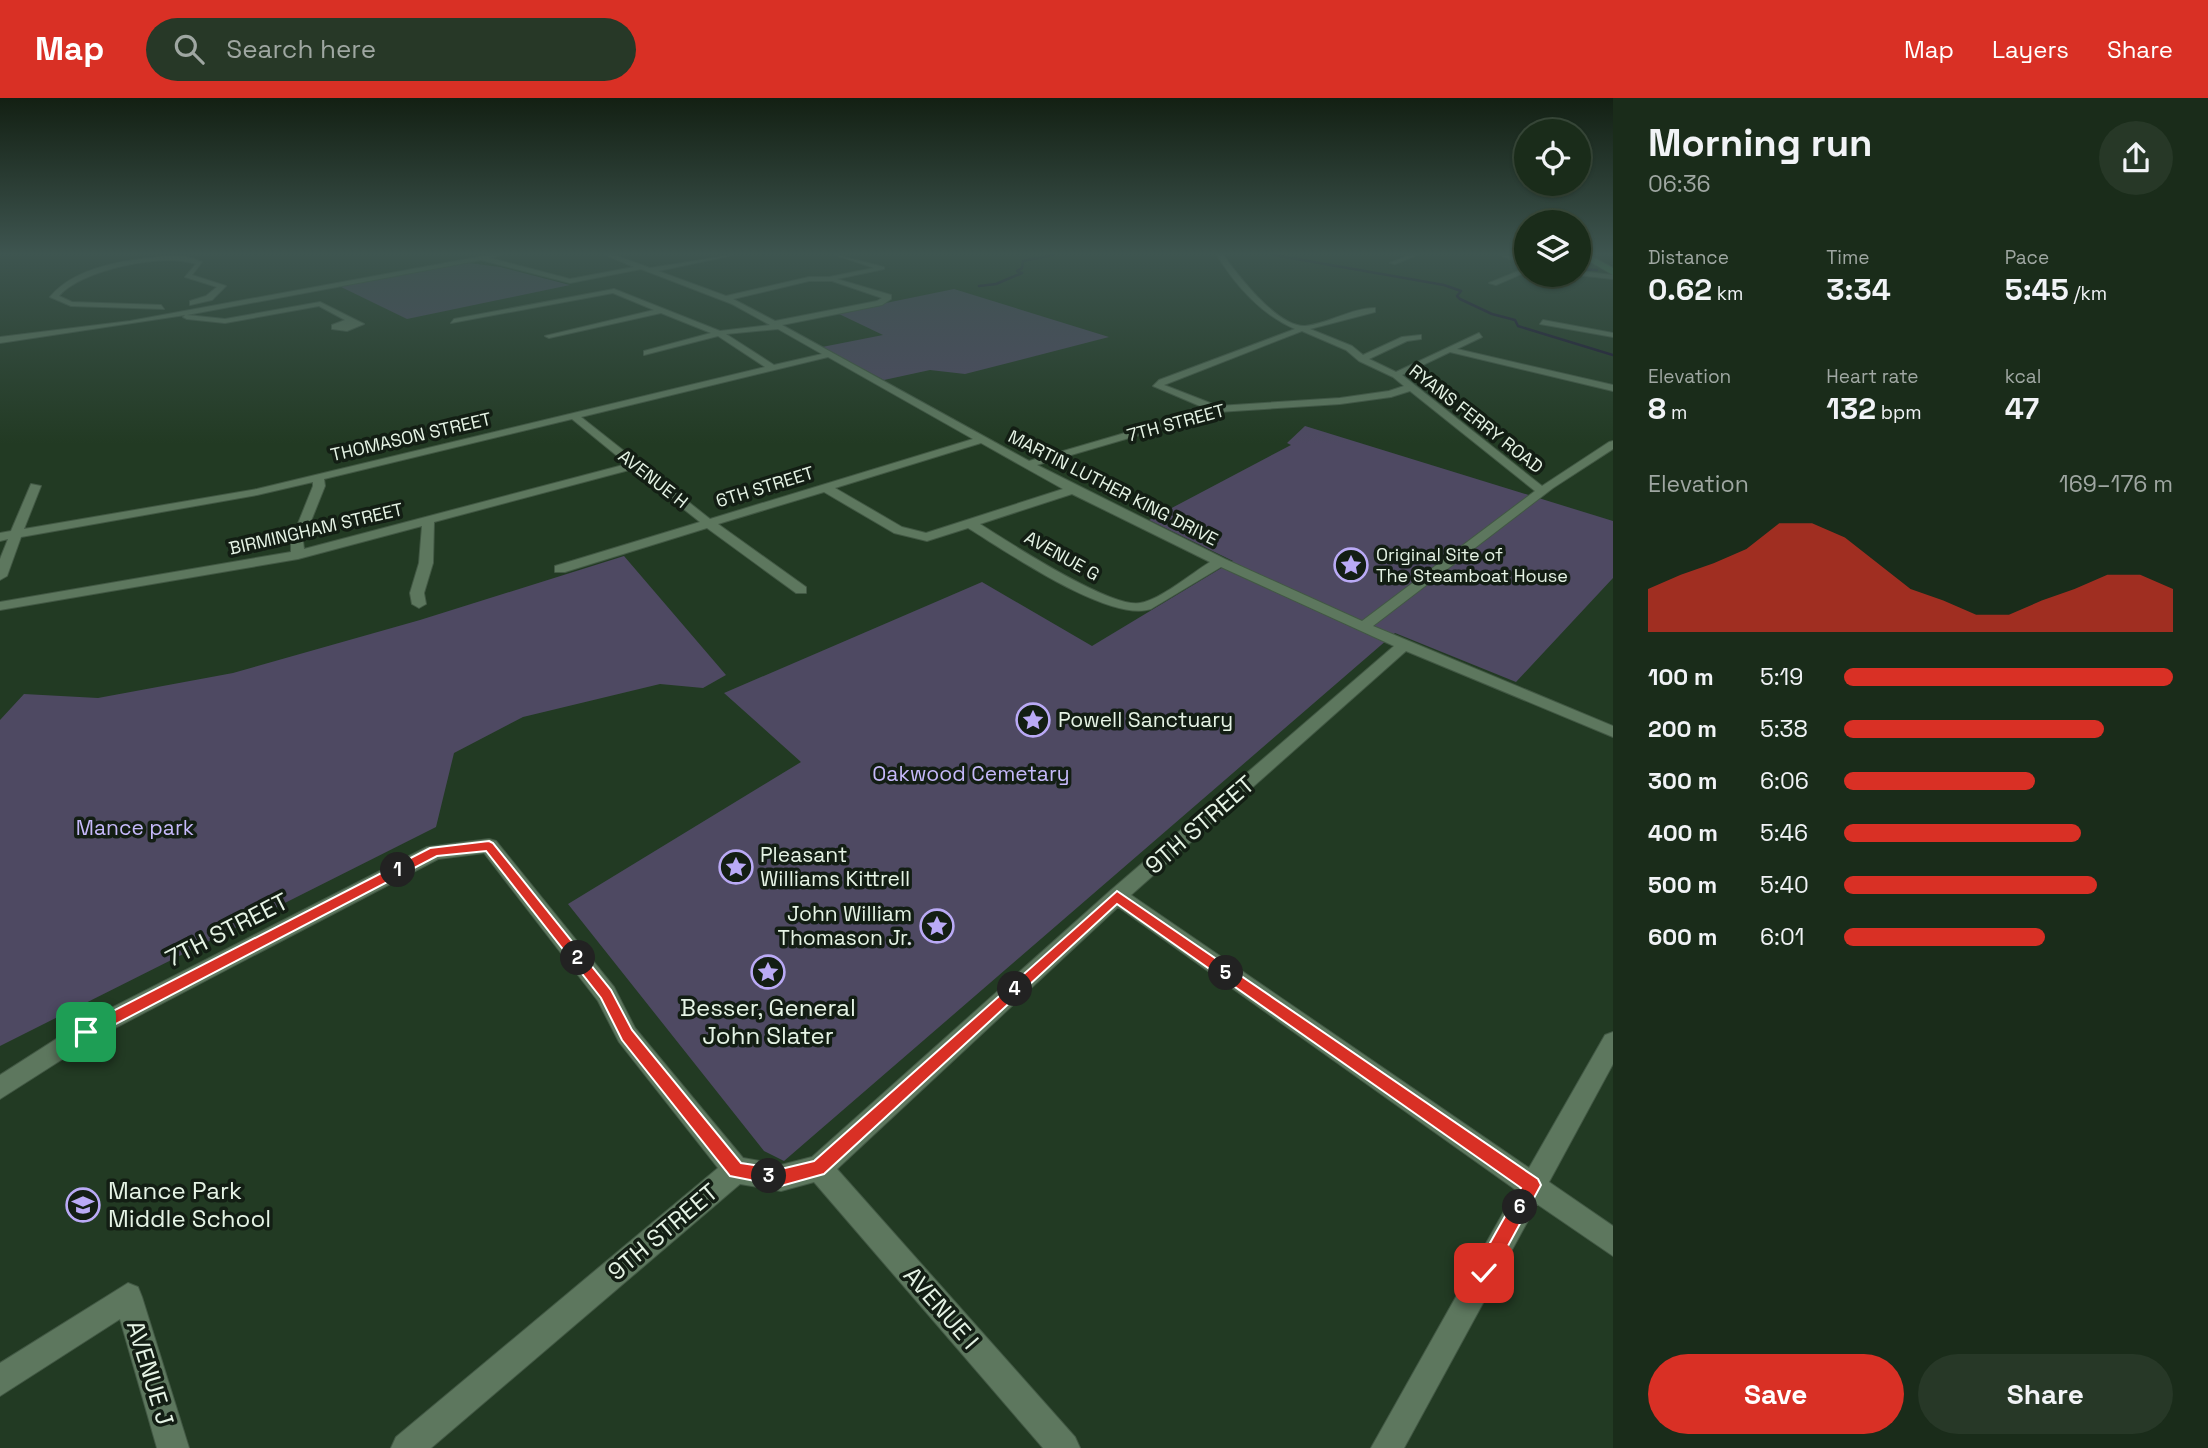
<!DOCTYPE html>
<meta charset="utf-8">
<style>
:root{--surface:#1a2c1a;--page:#273827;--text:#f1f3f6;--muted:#9fa7a2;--line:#384839;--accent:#d93025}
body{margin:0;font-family:"Space Grotesk",sans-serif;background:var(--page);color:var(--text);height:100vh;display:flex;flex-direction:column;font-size:26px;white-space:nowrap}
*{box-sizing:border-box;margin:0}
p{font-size:23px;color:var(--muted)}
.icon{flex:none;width:38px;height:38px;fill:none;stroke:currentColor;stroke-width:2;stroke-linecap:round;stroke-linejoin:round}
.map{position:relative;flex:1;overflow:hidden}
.sheet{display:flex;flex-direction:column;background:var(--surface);width:595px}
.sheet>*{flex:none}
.buttons{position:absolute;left:1514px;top:21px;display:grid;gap:14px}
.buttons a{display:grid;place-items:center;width:77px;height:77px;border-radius:50%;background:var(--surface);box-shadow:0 2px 5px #0004,0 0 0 2px var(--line);font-size:35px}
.pin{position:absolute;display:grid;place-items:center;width:60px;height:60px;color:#fff;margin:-30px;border-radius:14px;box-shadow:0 4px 10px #0006}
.km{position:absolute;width:35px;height:35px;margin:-18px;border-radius:50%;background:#222;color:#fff;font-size:19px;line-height:35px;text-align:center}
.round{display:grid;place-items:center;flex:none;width:74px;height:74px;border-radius:37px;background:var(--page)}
.overview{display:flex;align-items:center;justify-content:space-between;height:119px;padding:0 35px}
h1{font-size:38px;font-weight:600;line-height:52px}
.metrics{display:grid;grid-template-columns:repeat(3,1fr);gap:10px;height:119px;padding:7px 35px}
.metrics div{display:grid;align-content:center}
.metrics b{font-size:30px;font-weight:600}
.metrics small{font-size:19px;font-weight:400}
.metrics p{font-size:19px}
.chart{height:196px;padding:14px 35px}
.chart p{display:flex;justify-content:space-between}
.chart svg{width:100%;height:126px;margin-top:7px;fill:var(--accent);opacity:.7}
.cta{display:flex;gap:14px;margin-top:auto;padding:14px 35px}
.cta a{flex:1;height:80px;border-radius:42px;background:var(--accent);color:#fff;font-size:28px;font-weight:600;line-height:80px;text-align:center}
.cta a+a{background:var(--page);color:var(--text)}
ul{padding:0 35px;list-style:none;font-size:23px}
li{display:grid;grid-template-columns:112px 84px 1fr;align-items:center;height:52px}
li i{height:18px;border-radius:9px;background:var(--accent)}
header{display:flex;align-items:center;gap:42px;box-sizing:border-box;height:98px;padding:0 35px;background:var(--accent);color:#fff}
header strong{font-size:33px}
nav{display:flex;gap:38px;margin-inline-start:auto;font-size:24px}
.search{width:490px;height:63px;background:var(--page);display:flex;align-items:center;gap:18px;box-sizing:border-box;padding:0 24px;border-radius:38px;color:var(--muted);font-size:26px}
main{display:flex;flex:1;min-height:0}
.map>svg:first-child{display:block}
.green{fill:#4e4962}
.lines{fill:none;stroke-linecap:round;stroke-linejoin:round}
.stream{stroke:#1a1131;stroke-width:2.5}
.minor-casing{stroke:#425844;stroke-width:2}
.major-casing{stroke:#425844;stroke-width:2}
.minor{fill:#5d775e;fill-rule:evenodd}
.major{fill:#499653;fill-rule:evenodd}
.route{fill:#d93025;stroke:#fff;stroke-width:2}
.labels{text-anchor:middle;stroke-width:7;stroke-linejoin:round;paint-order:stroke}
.far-street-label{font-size:18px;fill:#e5f3e5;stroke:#131e14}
.far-poi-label{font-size:18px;fill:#e5f3e5;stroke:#131e14;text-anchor:start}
.poi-label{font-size:21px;fill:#e5f3e5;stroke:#131e14;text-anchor:start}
.park-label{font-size:21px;fill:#c6b9fa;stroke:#131e14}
.near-street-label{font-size:24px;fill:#e5f3e5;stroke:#131e14}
.near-poi-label{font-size:24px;fill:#e5f3e5;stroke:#131e14}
</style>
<header>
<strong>Map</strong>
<div class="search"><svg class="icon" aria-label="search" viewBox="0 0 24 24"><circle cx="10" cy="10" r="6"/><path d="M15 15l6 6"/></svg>Search here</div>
<nav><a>Map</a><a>Layers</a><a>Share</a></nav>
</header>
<main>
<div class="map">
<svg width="1613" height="1350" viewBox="0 0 1613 1350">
<rect width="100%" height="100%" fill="#223a23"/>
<g class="green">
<path d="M 469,165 L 500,169 L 570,187 L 407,221 L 339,188 Z"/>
<path d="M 954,191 L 1109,239 L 965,276 L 930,272 L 884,282 L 822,249 L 883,237 L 837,215 Z"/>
<path d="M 1305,328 L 1613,423 L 1613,480 L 1516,584 L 1395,535 L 784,1063 L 764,1053 L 568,806 L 801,664 L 724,595 L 982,484 L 1092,548 L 1233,463 L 1149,422 L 1291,347 L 1287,345 Z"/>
<path d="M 624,458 L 726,577 L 703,590 L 660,586 L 523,619 L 454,655 L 436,729 L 0,948 L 0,622 L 24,596 L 98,600 L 233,575 L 420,522 Z"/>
</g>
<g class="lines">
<g class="stream">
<path d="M 1274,157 L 1444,187 L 1461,193 L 1457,198 L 1460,201 L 1492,216 L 1515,222 L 1518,228 L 1613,257"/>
<path d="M 1578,171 L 1597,172"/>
<path d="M 979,188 L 996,186 L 1022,175 L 1017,173 L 1022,170 L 1023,163 L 1053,157"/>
</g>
<defs>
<g id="minor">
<path d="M 489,157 L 500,157 L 490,160 L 570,181 L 634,169 L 606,157 L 614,157 L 650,170 L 733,157 L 658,173 L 726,198 L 809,179 L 829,179 L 874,170 L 836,157 L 884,169 L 884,171 L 837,181 L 891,197 L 891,201 L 882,207 L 782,227 L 1029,363 L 1207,311 L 1153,288 L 1159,282 L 1295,231 C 1262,217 1235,187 1217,157 L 1223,157 C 1238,177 1277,229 1305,228 C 1328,226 1351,210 1375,210 L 1375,214 L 1310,231 L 1352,248 L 1363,257 L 1402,239 L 1421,237 L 1421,241 L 1407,243 L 1369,261 L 1396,274 L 1479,235 L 1482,239 L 1457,251 L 1613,287 L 1613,293 L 1450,254 L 1402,277 L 1542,388 L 1609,344 L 1613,343 L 1613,351 L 1553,390 L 1373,528 L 1613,628 L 1613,639 L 1406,553 L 1131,797 L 1529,1070 L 1605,937 L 1613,934 L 1613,966 L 1549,1084 L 1613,1128 L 1613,1158 L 1537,1106 L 1404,1350 L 1371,1350 L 1516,1092 L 1118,809 L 837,1071 L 1075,1339 L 1080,1350 L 1043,1350 L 814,1084 L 781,1093 L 740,1086 L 431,1350 L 391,1350 L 396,1339 L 718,1070 L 619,944 L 598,903 L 484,755 L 438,761 L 94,941 L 0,1001 L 0,977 L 78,927 L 427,749 L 489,741 L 496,743 L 614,889 L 635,930 L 743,1060 L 781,1067 L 812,1059 L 1110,793 L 1394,548 L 1221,469 L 1151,511 C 1109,525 1006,453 968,430 L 927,443 L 894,435 L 824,394 L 718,426 L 806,489 L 806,495 L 796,495 L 707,430 L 565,474 L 555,474 L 555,468 L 700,424 L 633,371 L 434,424 L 433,465 L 424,495 L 426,506 L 419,510 L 412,506 L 410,495 L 419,465 L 422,428 L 298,461 L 0,512 L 0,504 L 291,454 L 291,443 L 313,388 L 313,384 L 257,397 L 21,439 L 7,478 L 0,482 L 0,461 L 8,441 L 0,443 L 0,435 L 11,433 L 31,386 L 41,388 L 24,431 L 257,391 L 765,269 L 718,238 L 644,257 L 644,253 L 711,235 L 661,215 L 549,240 L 545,238 L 654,212 L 613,195 L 451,225 L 454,221 L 614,191 L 720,233 L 770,227 L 732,206 L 641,171 L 570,185 L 481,162 L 187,217 L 225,221 L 320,204 L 364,226 L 347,233 L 332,231 L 332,227 L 345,222 L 319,208 L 225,225 L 187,221 L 183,219 L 185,217 L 0,245 L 0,239 L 130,223 ZM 809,183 L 832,183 L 882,200 L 877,203 L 775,223 L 733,201 ZM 778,231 L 822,256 L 774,267 L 726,236 ZM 1302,233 L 1346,252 L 1359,263 L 1393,279 L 1404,288 L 1389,293 L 1340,300 L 1218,308 L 1164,287 ZM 828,259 L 973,341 L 710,421 L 581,319 ZM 1410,293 L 1535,393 L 1362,523 L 1225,461 L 1037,367 L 1218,314 L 1340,306 L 1391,299 ZM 572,321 L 627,366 L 304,451 L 303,443 L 325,388 L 324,381 ZM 981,345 L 1063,391 L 926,435 L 902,429 L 835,390 ZM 1072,396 L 1210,464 C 1192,475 1160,502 1140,505 C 1111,511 1007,443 980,426 Z"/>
<path d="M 1409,157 L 1417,157 L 1395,166 L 1390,165 Z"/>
<path d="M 1501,157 L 1526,162 L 1526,166 L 1502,158 Z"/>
<path d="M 170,158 L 189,159 L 202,164 L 192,177 L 226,188 L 212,202 L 190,207 L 190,203 L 206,198 L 217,189 L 185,179 L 196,166 C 164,154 80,172 59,198 L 72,204 L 161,207 L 164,211 L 71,208 L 50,199 C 76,167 132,161 170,158 Z"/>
<path d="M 1526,170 L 1526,174 L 1496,187 L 1489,185 Z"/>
<path d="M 1578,173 L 1613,177 L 1613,181 L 1577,177 Z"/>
<path d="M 1543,222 L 1613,235 L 1613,239 L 1540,226 Z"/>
<path d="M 128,1185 L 138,1189 L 142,1199 L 189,1350 L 157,1350 L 120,1221 L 0,1298 L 0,1265 Z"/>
</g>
<path id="major" d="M 1579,157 L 1589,157 L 1613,170 L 1613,177 Z"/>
</defs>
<use href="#minor" class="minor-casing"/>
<use href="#major" class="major-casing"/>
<use href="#minor" class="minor"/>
<use href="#major" class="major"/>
</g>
<linearGradient id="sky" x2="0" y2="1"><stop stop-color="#132013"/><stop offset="0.45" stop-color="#3e5550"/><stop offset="1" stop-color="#3e5550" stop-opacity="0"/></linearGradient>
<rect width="1613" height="346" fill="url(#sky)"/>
<path class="route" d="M 489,743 L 493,745 L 611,892 L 632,932 L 741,1065 L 781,1071 L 814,1063 L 1117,793 L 1538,1081 L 1541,1087 L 1490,1181 L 1484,1184 L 1477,1181 L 1475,1175 L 1477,1168 L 1521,1090 L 1117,806 L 824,1076 L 781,1088 L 730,1078 L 622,942 L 601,900 L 486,753 L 437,758 L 91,939 L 80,939 L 80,930 L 430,750 Z"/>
<defs>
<symbol id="sight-ring" viewBox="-11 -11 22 22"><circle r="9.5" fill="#131e14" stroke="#baaaf6" stroke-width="1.5"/><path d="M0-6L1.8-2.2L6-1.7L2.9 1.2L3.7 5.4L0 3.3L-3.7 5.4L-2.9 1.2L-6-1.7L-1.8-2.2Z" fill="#baaaf6"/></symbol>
<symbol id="school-ring" viewBox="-11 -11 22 22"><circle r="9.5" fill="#131e14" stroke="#baaaf6" stroke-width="1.5"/><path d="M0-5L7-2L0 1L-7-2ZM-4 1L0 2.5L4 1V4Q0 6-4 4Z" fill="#baaaf6"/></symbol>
</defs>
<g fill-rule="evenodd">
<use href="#sight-ring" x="1332" y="448" width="38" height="38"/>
<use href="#sight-ring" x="1014" y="603" width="38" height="38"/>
<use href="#sight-ring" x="717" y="750" width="38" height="38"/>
<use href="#sight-ring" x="918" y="809" width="38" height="38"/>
<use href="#sight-ring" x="749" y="855" width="38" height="38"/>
<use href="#school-ring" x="64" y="1088" width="38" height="38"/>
</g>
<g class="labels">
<g class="far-street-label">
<text transform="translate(1476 321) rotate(38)" y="6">RYANS FERRY ROAD</text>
<text transform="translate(1176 325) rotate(-15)" y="6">7TH STREET</text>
<text transform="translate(411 339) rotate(-13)" y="6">THOMASON STREET</text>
<text transform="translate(653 381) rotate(38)" y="6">AVENUE H</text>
<text transform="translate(765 389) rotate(-17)" y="6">6TH STREET</text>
<text transform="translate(1113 390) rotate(27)" y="6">MARTIN LUTHER KING DRIVE</text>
<text transform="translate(316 431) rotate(-13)" y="6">BIRMINGHAM STREET</text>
<text transform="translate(1062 458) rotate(29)" y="6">AVENUE G</text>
</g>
<g class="far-poi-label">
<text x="1376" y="463">Original Site of<tspan x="1376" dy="21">The Steamboat House</tspan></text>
</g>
<g class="poi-label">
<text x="1058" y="629">Powell Sanctuary</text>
<text x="760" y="764">Pleasant<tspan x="760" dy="24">Williams Kittrell</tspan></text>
<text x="912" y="823" text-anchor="end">John William<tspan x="912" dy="24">Thomason Jr.</tspan></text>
</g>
<g class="park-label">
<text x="971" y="683">Oakwood Cemetary</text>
<text x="135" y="737">Mance park</text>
</g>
<g class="near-street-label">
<text transform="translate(1200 727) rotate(-41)" y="8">9TH STREET</text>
<text transform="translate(227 832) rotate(-27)" y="8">7TH STREET</text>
<text transform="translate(663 1134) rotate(-40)" y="8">9TH STREET</text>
<text transform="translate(941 1210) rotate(49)" y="8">AVENUE I</text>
<text transform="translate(150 1275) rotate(73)" y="8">AVENUE J</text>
</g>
<g class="near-poi-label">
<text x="768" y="918">Besser, General<tspan x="768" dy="28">John Slater</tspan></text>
<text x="108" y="1101" text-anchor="start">Mance Park<tspan x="108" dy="28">Middle School</tspan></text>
</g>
</g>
</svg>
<div class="buttons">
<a><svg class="icon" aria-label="locate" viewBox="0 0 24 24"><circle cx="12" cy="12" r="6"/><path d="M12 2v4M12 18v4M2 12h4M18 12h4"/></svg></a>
<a><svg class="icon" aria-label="layers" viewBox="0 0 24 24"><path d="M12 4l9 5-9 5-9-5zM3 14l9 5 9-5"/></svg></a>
</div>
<div class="pin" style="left:86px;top:934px;background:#1e9e55"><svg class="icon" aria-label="arrive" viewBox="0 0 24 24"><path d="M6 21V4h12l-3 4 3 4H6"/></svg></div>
<div class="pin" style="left:1484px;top:1175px;background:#d93025"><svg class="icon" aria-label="check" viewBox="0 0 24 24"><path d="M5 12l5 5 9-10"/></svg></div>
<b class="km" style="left:398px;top:772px">1</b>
<b class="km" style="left:578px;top:860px">2</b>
<b class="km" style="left:769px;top:1078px">3</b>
<b class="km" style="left:1015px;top:891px">4</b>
<b class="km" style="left:1226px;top:875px">5</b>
<b class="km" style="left:1520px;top:1109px">6</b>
</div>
<section class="sheet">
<div class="overview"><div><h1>Morning run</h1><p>06:36</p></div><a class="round"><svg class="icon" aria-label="share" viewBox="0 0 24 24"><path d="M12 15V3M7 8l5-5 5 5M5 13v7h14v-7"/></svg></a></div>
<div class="metrics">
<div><p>Distance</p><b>0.62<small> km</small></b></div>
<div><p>Time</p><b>3:34</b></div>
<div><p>Pace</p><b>5:45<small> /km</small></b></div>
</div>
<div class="metrics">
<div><p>Elevation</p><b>8<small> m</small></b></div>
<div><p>Heart rate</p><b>132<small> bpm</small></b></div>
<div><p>kcal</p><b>47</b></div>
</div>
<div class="chart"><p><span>Elevation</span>169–176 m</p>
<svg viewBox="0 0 160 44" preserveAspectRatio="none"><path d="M0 44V29L10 24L20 20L30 15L40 6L50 6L60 11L70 20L80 29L90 33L100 38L110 38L120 33L130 29L140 24L150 24L160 29V44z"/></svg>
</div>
<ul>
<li><b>100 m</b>5:19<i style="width:100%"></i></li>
<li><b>200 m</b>5:38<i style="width:79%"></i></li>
<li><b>300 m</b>6:06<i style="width:58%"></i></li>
<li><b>400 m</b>5:46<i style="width:72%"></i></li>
<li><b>500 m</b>5:40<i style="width:77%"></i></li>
<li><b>600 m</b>6:01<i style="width:61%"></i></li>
</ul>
<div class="cta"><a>Save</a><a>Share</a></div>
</section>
</main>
